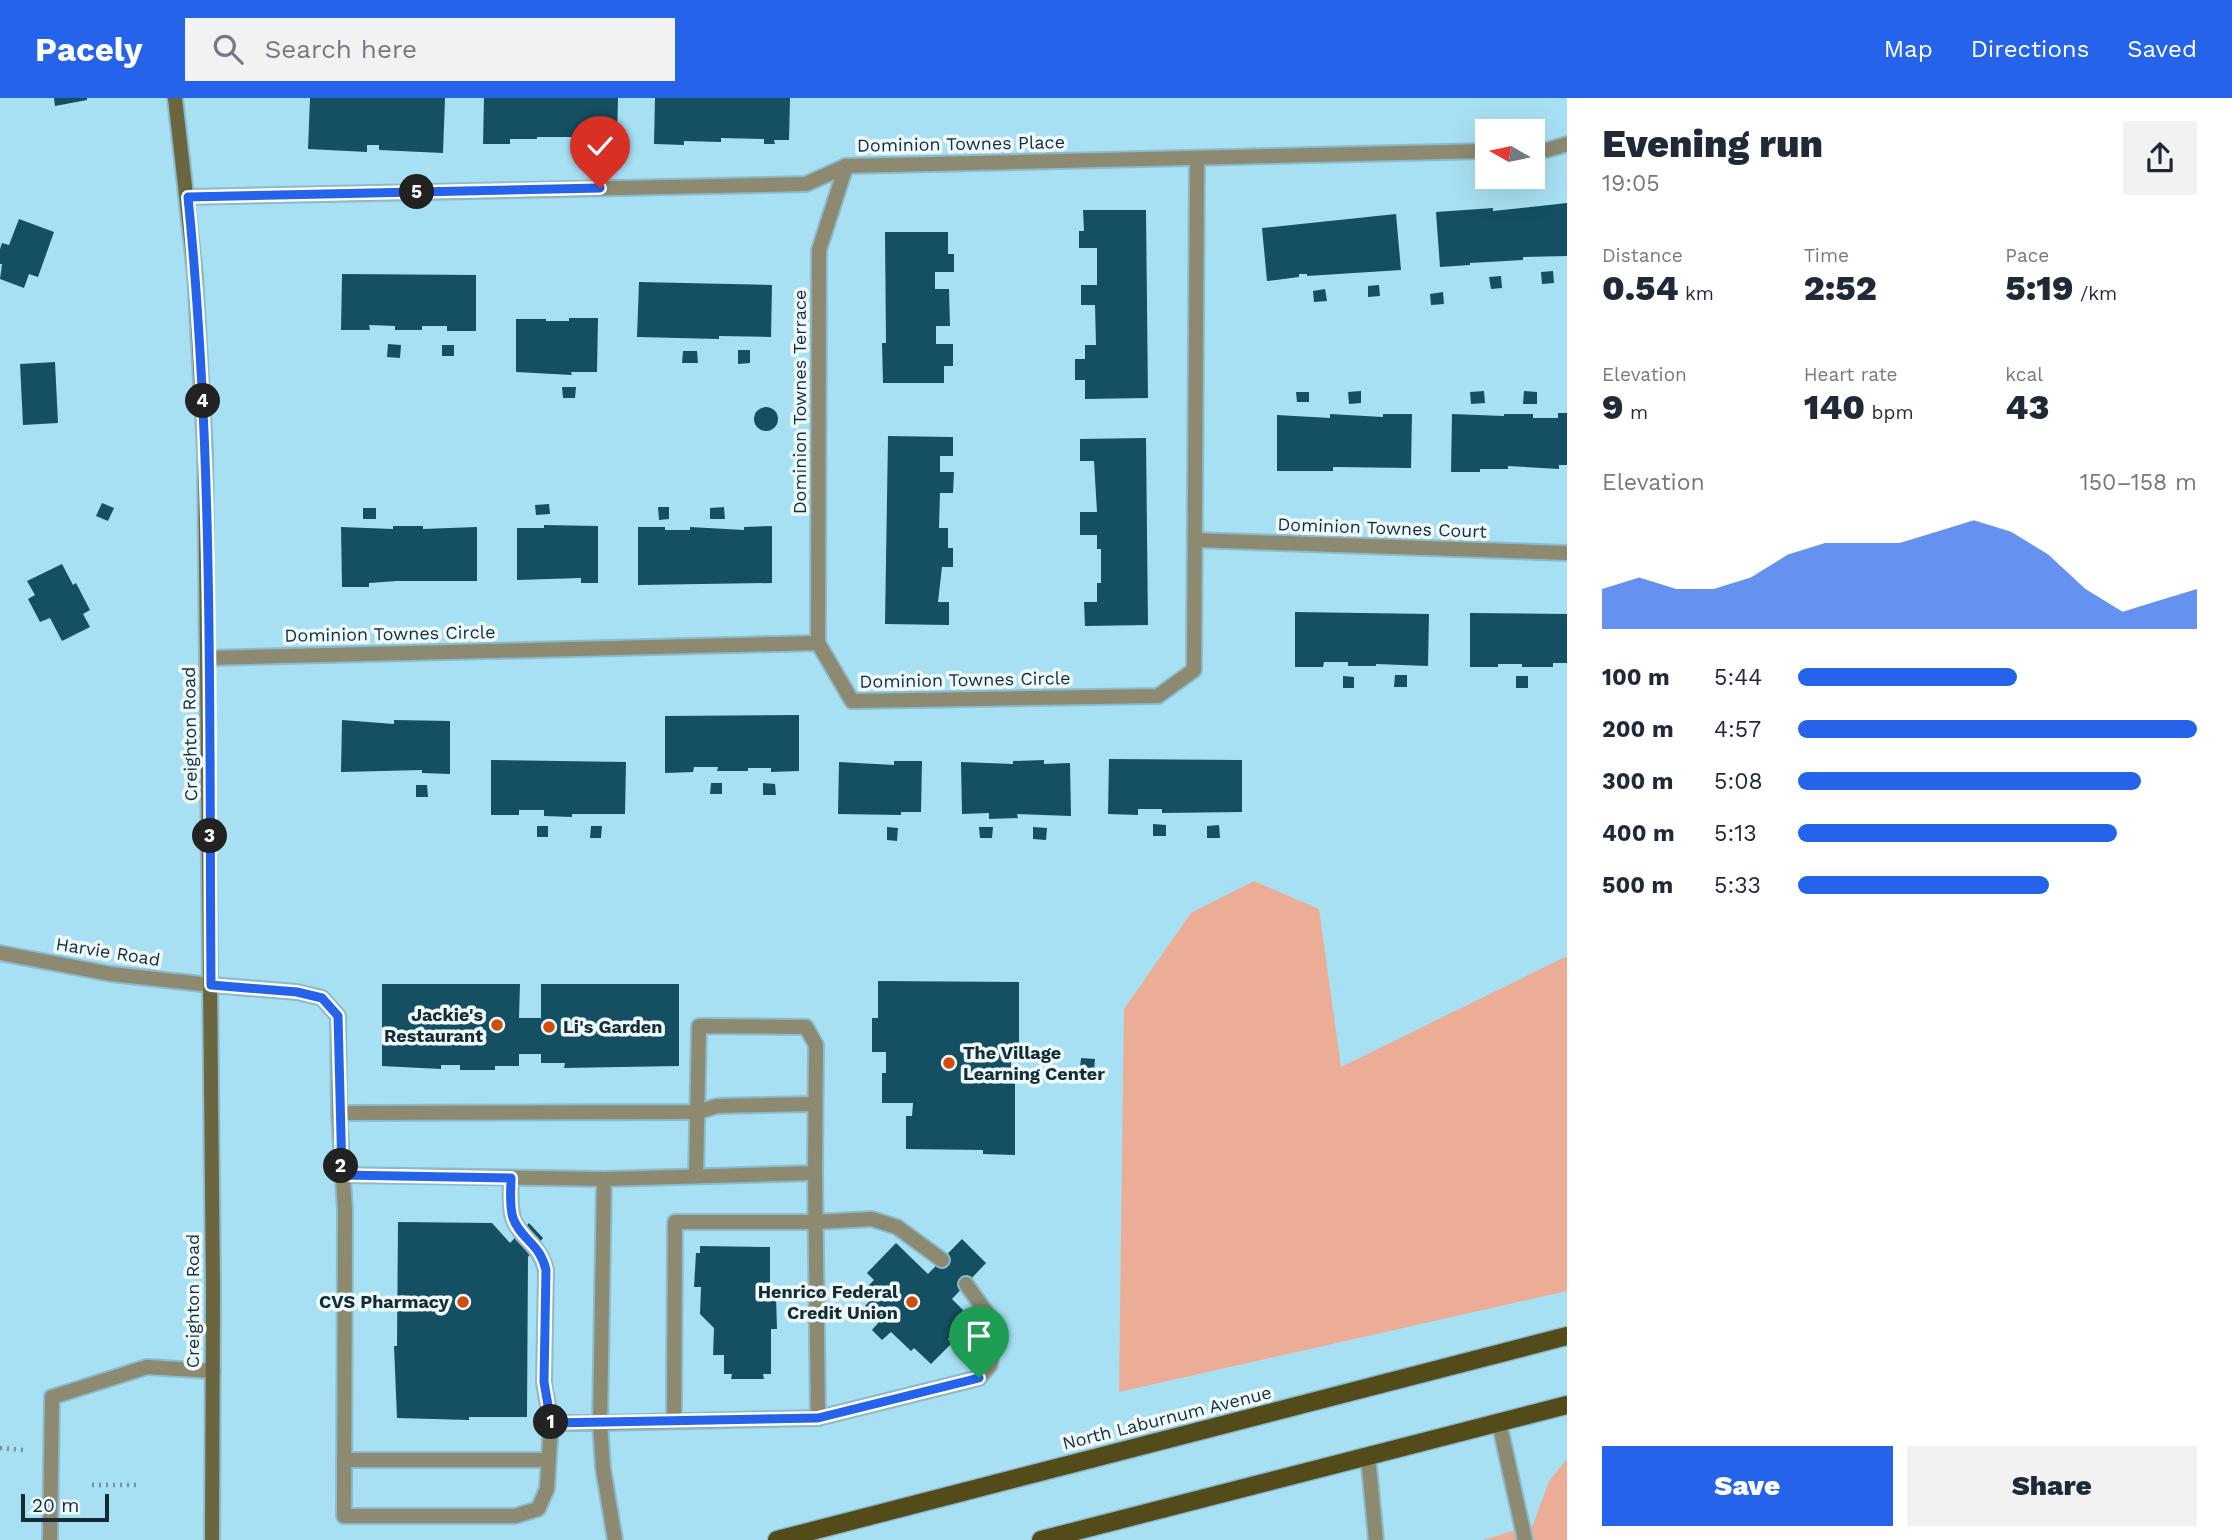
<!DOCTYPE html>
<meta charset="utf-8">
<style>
:root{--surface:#fff;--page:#f2f2f3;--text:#1f2937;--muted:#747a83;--accent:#2563eb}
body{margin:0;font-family:"Work Sans",sans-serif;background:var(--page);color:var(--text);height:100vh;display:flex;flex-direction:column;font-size:26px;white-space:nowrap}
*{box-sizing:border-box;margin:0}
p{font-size:23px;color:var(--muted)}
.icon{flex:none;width:38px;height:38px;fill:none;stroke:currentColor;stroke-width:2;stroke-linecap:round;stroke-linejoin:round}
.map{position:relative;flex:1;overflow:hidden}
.drawer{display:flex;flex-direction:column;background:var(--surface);width:665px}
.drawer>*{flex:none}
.needle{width:46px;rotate:279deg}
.tools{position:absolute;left:1475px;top:21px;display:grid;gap:14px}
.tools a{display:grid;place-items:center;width:70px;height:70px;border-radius:0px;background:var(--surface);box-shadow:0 7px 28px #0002;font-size:35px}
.scale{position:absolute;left:21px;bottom:18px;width:88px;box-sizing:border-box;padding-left:7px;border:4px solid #162c34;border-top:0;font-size:19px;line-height:24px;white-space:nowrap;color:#162c34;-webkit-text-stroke:5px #eef9fd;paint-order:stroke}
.pin{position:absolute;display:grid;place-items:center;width:60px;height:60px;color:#fff;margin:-72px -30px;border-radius:50% 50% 50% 0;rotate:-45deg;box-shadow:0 0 7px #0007}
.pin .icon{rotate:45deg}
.km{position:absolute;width:35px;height:35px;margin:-18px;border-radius:50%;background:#222;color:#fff;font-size:19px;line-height:35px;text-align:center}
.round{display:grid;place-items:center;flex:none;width:74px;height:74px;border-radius:0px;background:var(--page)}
.summary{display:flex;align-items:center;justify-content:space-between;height:119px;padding:0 35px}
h1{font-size:38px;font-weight:800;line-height:52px}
.figures{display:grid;grid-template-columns:repeat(3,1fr);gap:10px;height:119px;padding:7px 35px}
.figures div{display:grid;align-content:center}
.figures b{font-size:35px;font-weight:800}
.figures small{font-size:19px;font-weight:400}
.figures p{font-size:19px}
.chart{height:196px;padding:14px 35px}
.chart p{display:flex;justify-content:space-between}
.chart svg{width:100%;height:126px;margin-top:7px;fill:var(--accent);opacity:.7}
.button{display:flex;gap:14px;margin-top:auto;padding:14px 35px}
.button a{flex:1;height:80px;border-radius:0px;background:var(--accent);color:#fff;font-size:28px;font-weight:800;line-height:80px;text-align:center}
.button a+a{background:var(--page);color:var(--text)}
ul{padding:0 35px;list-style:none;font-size:23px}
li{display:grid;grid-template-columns:112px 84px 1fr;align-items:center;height:52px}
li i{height:18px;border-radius:9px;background:var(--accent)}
header{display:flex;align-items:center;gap:42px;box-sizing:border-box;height:98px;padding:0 35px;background:var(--accent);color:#fff}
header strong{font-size:33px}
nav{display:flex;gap:38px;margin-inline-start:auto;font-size:24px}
.search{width:490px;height:63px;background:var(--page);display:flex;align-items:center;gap:18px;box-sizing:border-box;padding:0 24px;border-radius:0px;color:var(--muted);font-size:26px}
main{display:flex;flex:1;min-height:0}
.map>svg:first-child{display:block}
.green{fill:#ecad96}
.building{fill:#145061}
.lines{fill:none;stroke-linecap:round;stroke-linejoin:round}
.service-casing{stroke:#8bbccd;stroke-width:18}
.minor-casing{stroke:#8bbccd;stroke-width:18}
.tertiary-casing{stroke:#8bbccd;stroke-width:18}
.secondary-casing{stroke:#8bbccd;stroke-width:18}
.primary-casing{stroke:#8bbccd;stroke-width:21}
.path{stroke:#6b95a4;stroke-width:4.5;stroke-dasharray:2 5;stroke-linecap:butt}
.service{stroke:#8d8a71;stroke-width:14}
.minor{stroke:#8d8a71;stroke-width:14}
.tertiary{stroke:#8d8a71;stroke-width:14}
.secondary{stroke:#6b6540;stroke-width:14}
.primary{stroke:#534b1a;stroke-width:18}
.route-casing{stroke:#fff;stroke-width:14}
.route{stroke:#2563eb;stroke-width:9}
.poi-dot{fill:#d24d0a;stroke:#eef9fd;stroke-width:2.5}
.labels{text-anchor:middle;stroke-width:7;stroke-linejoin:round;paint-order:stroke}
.street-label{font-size:18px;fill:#162c34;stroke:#eef9fd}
.poi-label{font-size:18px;font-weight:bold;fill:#162c34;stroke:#eef9fd;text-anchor:end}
</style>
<header>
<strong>Pacely</strong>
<div class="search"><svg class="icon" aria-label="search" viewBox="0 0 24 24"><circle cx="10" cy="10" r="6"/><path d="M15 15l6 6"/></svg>Search here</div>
<nav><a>Map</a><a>Directions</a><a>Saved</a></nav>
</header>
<main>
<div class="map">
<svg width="1567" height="1442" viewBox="0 0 1567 1442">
<rect width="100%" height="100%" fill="#a8e0f3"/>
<g class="green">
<path d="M 1254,783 L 1319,811 L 1341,969 L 1567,858 L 1567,1193 L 1119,1294 L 1124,911 L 1191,815 Z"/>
<path d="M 1567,1361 L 1567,1442 L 1483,1442 L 1533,1427 L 1549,1383 Z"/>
</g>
<g class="building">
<path d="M 54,0 L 87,0 L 87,2 L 55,8 Z"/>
<path d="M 310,0 L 445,0 L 443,55 L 379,52 L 379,47 L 367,47 L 367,54 L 308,51 Z"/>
<path d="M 484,0 L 618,0 L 617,40 L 600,39 L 601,47 L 590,46 L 590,39 L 537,39 L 537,41 L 510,41 L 510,46 L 483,46 Z"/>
<path d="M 655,0 L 790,0 L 789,42 L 774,42 L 775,46 L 764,46 L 764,41 L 721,40 L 721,44 L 684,43 L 684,47 L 654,46 Z"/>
<path d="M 1567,105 L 1567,158 L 1523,159 L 1523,162 L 1470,165 L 1470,167 L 1440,169 L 1436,114 L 1493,110 L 1493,113 Z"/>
<path d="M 1083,112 L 1146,112 L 1148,300 L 1085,301 L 1085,282 L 1075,282 L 1075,261 L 1085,261 L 1085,247 L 1096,247 L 1095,207 L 1081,207 L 1081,187 L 1097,187 L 1097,150 L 1079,150 L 1079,133 L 1084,133 Z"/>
<path d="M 1396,116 L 1401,172 L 1307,178 L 1307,176 L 1299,176 L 1299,179 L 1267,183 L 1262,130 Z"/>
<path d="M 19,121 L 54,134 L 38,179 L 29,176 L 24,190 L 0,181 L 2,166 L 0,166 L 0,151 L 2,145 L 9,147 Z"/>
<path d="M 885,134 L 948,134 L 948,156 L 954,156 L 954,174 L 935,174 L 935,191 L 949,191 L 950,228 L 936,228 L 936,246 L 953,246 L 953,268 L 944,268 L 944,285 L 883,285 L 882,245 L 886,245 Z"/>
<path d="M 1553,173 L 1554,185 L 1542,186 L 1541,174 Z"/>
<path d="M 342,176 L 476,177 L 476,233 L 447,233 L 447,228 L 422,228 L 422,232 L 395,232 L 395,228 L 369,227 L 370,232 L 341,232 Z"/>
<path d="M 1501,178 L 1502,190 L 1491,191 L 1489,179 Z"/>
<path d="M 639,184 L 772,187 L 771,239 L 719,238 L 719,241 L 637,239 Z"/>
<path d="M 1379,187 L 1380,198 L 1368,199 L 1368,188 Z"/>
<path d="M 1325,191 L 1327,203 L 1314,204 L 1313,193 Z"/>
<path d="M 1443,194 L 1444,206 L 1431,207 L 1430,196 Z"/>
<path d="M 569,220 L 598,220 L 597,274 L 571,274 L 572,277 L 516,274 L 516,221 L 546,221 L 546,223 L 569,223 Z"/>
<path d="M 388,246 L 401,247 L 400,260 L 387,259 Z"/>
<rect x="442" y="247" width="12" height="11"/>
<path d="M 738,252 L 750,252 L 750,265 L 738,266 Z"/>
<path d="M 683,253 L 697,253 L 698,265 L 682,265 Z"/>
<path d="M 55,264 L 58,325 L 23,327 L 20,266 Z"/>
<path d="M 562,289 L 576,289 L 575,300 L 563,300 Z"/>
<path d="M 1361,293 L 1361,305 L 1349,306 L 1348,294 Z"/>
<path d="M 1484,293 L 1485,305 L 1471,306 L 1470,294 Z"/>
<path d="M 1524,293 L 1537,294 L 1537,306 L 1523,306 Z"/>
<path d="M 1296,294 L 1309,294 L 1309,304 L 1297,304 Z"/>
<circle cx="766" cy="321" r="12"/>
<path d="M 1558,315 L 1567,315 L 1567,367 L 1559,367 L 1559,371 L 1508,368 L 1508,371 L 1480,371 L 1480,374 L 1451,374 L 1452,316 L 1504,318 L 1504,316 L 1533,316 L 1533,320 L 1558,320 Z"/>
<path d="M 1330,316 L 1383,319 L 1383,316 L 1412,316 L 1411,370 L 1333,369 L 1333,373 L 1277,373 L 1277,317 L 1330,320 Z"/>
<path d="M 888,338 L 953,339 L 953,358 L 940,358 L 940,374 L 954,374 L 953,395 L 940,395 L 939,430 L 948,430 L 948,450 L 953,450 L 953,469 L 942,469 L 938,504 L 949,504 L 949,527 L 885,526 Z"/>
<path d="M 1146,340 L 1148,527 L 1085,528 L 1084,504 L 1097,504 L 1097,485 L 1101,485 L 1101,451 L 1097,451 L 1097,437 L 1080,437 L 1080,414 L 1097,414 L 1094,363 L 1080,363 L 1080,341 Z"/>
<path d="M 102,405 L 114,410 L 108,423 L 96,418 Z"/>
<path d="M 549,406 L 550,416 L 536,417 L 535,407 Z"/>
<path d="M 658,409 L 669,409 L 669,421 L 659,422 Z"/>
<path d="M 724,409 L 725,421 L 710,421 L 710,410 Z"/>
<rect x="363" y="410" width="13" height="11"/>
<path d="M 544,427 L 598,428 L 598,485 L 581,485 L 581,480 L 517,482 L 517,430 L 544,430 Z"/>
<path d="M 393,428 L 423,428 L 423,431 L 477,429 L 477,483 L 397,483 L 369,485 L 369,489 L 342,489 L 341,429 L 393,431 Z"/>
<path d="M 772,428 L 772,485 L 638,487 L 638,429 L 665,429 L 665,432 L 690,432 L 690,429 L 744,432 L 744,429 Z"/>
<path d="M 62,466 L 73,487 L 76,485 L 90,512 L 83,516 L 90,529 L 62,543 L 50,520 L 40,524 L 28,501 L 35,497 L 27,483 Z"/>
<path d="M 1295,514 L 1429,516 L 1428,568 L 1376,566 L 1376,568 L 1348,568 L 1348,564 L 1324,564 L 1323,569 L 1295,569 Z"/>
<path d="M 1470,515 L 1567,516 L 1567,565 L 1553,565 L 1553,569 L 1522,569 L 1522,566 L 1498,566 L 1498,569 L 1470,569 Z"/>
<path d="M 1395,577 L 1407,577 L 1407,589 L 1394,589 Z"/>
<path d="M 1343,578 L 1354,579 L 1354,590 L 1343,590 Z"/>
<rect x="1516" y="578" width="12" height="12"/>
<path d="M 799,617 L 799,673 L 771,674 L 771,670 L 748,670 L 748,673 L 717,673 L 718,669 L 694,669 L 693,674 L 665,675 L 665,618 Z"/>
<path d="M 342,622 L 394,626 L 394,622 L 450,623 L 450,676 L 422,675 L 422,672 L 341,674 Z"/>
<path d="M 1109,661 L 1242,662 L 1242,714 L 1162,715 L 1162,711 L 1138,711 L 1138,717 L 1108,716 Z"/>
<path d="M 491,662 L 626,664 L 625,716 L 572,716 L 572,719 L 544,718 L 544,712 L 519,712 L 519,717 L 491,717 Z"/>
<path d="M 1044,662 L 1044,666 L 1070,665 L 1071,718 L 1017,716 L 1018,720 L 989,721 L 989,715 L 962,716 L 961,664 L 1013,666 L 1013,663 Z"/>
<path d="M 894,663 L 922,663 L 921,714 L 901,714 L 901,717 L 838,716 L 839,664 L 894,667 Z"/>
<path d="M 711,685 L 722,685 L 722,696 L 710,696 Z"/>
<path d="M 763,685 L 775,686 L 776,697 L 763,697 Z"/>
<path d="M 416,687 L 427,687 L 428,699 L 416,699 Z"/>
<path d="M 1153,726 L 1166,727 L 1166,738 L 1153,738 Z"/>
<path d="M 1219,727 L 1220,740 L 1207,740 L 1207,728 Z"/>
<rect x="537" y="728" width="11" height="11"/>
<path d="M 591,728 L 602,728 L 601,740 L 590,740 Z"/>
<path d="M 887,729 L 898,730 L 897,743 L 887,742 Z"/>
<path d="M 979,729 L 993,729 L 992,740 L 980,740 Z"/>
<path d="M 1033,729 L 1047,730 L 1046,742 L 1033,741 Z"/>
<path d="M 878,883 L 1019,884 L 1019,954 L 1011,954 L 1011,981 L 1015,982 L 1015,1057 L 983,1056 L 983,1052 L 906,1051 L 906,1018 L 912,1018 L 913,1005 L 882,1005 L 882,975 L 886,975 L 886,954 L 872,954 L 872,920 L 878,920 Z"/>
<path d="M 382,886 L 520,886 L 519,920 L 541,920 L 541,886 L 679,886 L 679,968 L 564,970 L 565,965 L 541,965 L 541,956 L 519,956 L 519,968 L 495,968 L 495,972 L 460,972 L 460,967 L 441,967 L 441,971 L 382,968 Z"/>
<path d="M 1081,960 L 1095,961 L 1094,972 L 1080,970 Z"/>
<path d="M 398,1124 L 492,1125 L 510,1145 L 529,1125 L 543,1140 L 528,1159 L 527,1319 L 469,1319 L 469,1322 L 397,1320 L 394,1248 L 397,1248 Z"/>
<path d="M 962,1141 L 986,1165 L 952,1201 L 970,1219 L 948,1241 L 952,1245 L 931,1266 L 914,1250 L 911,1253 L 891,1234 L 882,1242 L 872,1232 L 880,1223 L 865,1208 L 875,1197 L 867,1189 L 874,1182 L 867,1175 L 896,1145 L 928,1176 Z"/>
<path d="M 700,1148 L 770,1149 L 770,1198 L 776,1198 L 777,1231 L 771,1231 L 771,1276 L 763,1276 L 764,1281 L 731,1281 L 732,1276 L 724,1276 L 724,1257 L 713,1257 L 714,1230 L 700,1216 L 701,1189 L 694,1189 L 696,1155 L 700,1155 Z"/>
</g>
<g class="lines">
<defs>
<g id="service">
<path d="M 211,887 L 297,894 L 322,900 L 338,918 L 339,1015 L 345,1113 L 344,1418 L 515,1418 L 538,1411 L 547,1391 L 551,1325 L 600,1325 L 603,1370 L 615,1442"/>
<path d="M 339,1015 L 698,1014 L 717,1008 L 815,1006"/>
<path d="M 342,1077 L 604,1081 L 600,1325 L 818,1320 L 815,1075 L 604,1081"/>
<path d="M 696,1078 L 699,928 L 806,929 L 816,947 L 815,1075"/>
<path d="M 511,1080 C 511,1093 509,1107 513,1120 C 521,1142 540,1145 546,1173 L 544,1285 L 551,1325"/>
<path d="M 818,1320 L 979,1280 L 990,1267 L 994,1244 L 994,1225 L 966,1186"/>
<path d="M 674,1323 L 675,1124 L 816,1124 L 872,1121 L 897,1129 L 942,1162"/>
<path d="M 1499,1324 L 1525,1442"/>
<path d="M 1368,1358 L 1376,1442"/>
<path d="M 344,1362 L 548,1362"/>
<path d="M 50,1442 L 52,1299 L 147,1269 L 213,1273"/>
</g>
<g id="minor">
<path d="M 1533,52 L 1547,52 L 1567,46"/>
<path d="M 188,99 L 806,86 L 846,68 L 1488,53"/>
<path d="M 1195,442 L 1567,455"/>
<path d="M 818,545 L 819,152 L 846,68"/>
<path d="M 208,560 L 818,545 L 852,603 L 1158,598 L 1194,572 L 1197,60"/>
</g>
<path id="tertiary" d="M 0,855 L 111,876 L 211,887"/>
<path id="secondary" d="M 175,0 L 195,176 L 205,353 L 213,1194 L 212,1442"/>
<g id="primary">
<path d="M 777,1442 L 1567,1238"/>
<path d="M 1041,1442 L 1567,1307"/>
</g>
</defs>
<use href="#service" class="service-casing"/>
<use href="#minor" class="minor-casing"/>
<use href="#tertiary" class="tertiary-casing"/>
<use href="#secondary" class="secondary-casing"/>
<use href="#primary" class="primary-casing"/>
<g class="path">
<path d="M 0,1350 L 24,1352"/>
<path d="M 92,1387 L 139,1387"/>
</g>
<use href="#service" class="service"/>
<use href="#minor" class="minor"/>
<use href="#tertiary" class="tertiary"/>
<use href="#secondary" class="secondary"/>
<use href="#primary" class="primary"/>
</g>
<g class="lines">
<defs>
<path id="route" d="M 600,90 L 188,99 C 214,360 209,624 211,887 L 297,894 L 322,900 L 338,918 L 342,1077 L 511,1080 C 511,1093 509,1107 513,1120 C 521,1142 540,1145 546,1172 L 544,1284 L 551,1325 L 818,1320 L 979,1280"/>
</defs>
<use href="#route" class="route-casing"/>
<use href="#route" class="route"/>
</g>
<g class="poi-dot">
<circle cx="497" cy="927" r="7"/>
<circle cx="549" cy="929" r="7"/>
<circle cx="949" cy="965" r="7"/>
<circle cx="463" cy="1204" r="7"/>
<circle cx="912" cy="1204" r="7"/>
</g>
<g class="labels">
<g class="street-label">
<text transform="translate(961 46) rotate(-1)" y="6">Dominion Townes Place</text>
<text transform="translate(800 304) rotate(-90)" y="6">Dominion Townes Terrace</text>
<text transform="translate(1382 430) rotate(2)" y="6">Dominion Townes Court</text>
<text transform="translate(390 536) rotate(-1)" y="6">Dominion Townes Circle</text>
<text transform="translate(965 582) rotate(-1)" y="6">Dominion Townes Circle</text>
<text transform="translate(190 636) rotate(-91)" y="6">Creighton Road</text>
<text transform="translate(108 854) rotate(9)" y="6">Harvie Road</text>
<text transform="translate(193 1203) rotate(-90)" y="6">Creighton Road</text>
<text transform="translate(1167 1320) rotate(-14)" y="6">North Laburnum Avenue</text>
</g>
<g class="poi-label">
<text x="483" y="923">Jackie's<tspan x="483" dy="21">Restaurant</tspan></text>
<text x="563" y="935" text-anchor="start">Li's Garden</text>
<text x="963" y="961" text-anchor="start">The Village<tspan x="963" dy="21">Learning Center</tspan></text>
<text x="898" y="1200">Henrico Federal<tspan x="898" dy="21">Credit Union</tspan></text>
<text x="449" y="1210">CVS Pharmacy</text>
</g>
</g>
</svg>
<div class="tools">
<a><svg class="needle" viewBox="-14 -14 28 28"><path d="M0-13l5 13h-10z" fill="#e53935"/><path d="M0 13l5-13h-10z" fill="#747a83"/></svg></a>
</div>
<div class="scale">20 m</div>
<div class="pin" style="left:979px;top:1280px;background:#1e9e55"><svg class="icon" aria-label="arrive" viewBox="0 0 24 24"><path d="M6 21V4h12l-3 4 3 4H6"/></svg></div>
<div class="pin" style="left:600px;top:90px;background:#d93025"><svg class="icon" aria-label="check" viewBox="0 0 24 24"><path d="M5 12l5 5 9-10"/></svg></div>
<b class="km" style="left:551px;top:1324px">1</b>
<b class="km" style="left:341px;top:1068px">2</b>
<b class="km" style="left:210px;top:738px">3</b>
<b class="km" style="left:203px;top:303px">4</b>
<b class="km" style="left:417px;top:94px">5</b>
</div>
<section class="drawer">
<div class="summary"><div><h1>Evening run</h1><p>19:05</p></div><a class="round"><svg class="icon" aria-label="share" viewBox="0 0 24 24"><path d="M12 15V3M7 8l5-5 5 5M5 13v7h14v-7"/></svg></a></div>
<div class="figures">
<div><p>Distance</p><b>0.54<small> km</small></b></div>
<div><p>Time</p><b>2:52</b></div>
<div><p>Pace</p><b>5:19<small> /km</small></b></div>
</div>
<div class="figures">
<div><p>Elevation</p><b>9<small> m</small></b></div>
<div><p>Heart rate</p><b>140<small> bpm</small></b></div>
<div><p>kcal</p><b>43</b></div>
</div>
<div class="chart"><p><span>Elevation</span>150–158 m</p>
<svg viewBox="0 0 160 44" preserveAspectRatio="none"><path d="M0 44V30L10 26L20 30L30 30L40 26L50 18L60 14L70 14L80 14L90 10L100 6L110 10L120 18L130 30L140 38L150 34L160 30V44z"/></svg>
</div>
<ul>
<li><b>100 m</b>5:44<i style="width:55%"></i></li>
<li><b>200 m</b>4:57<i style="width:100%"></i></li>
<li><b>300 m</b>5:08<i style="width:86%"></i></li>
<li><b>400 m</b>5:13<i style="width:80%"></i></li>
<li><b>500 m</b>5:33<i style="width:63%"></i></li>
</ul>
<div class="button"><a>Save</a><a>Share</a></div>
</section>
</main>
